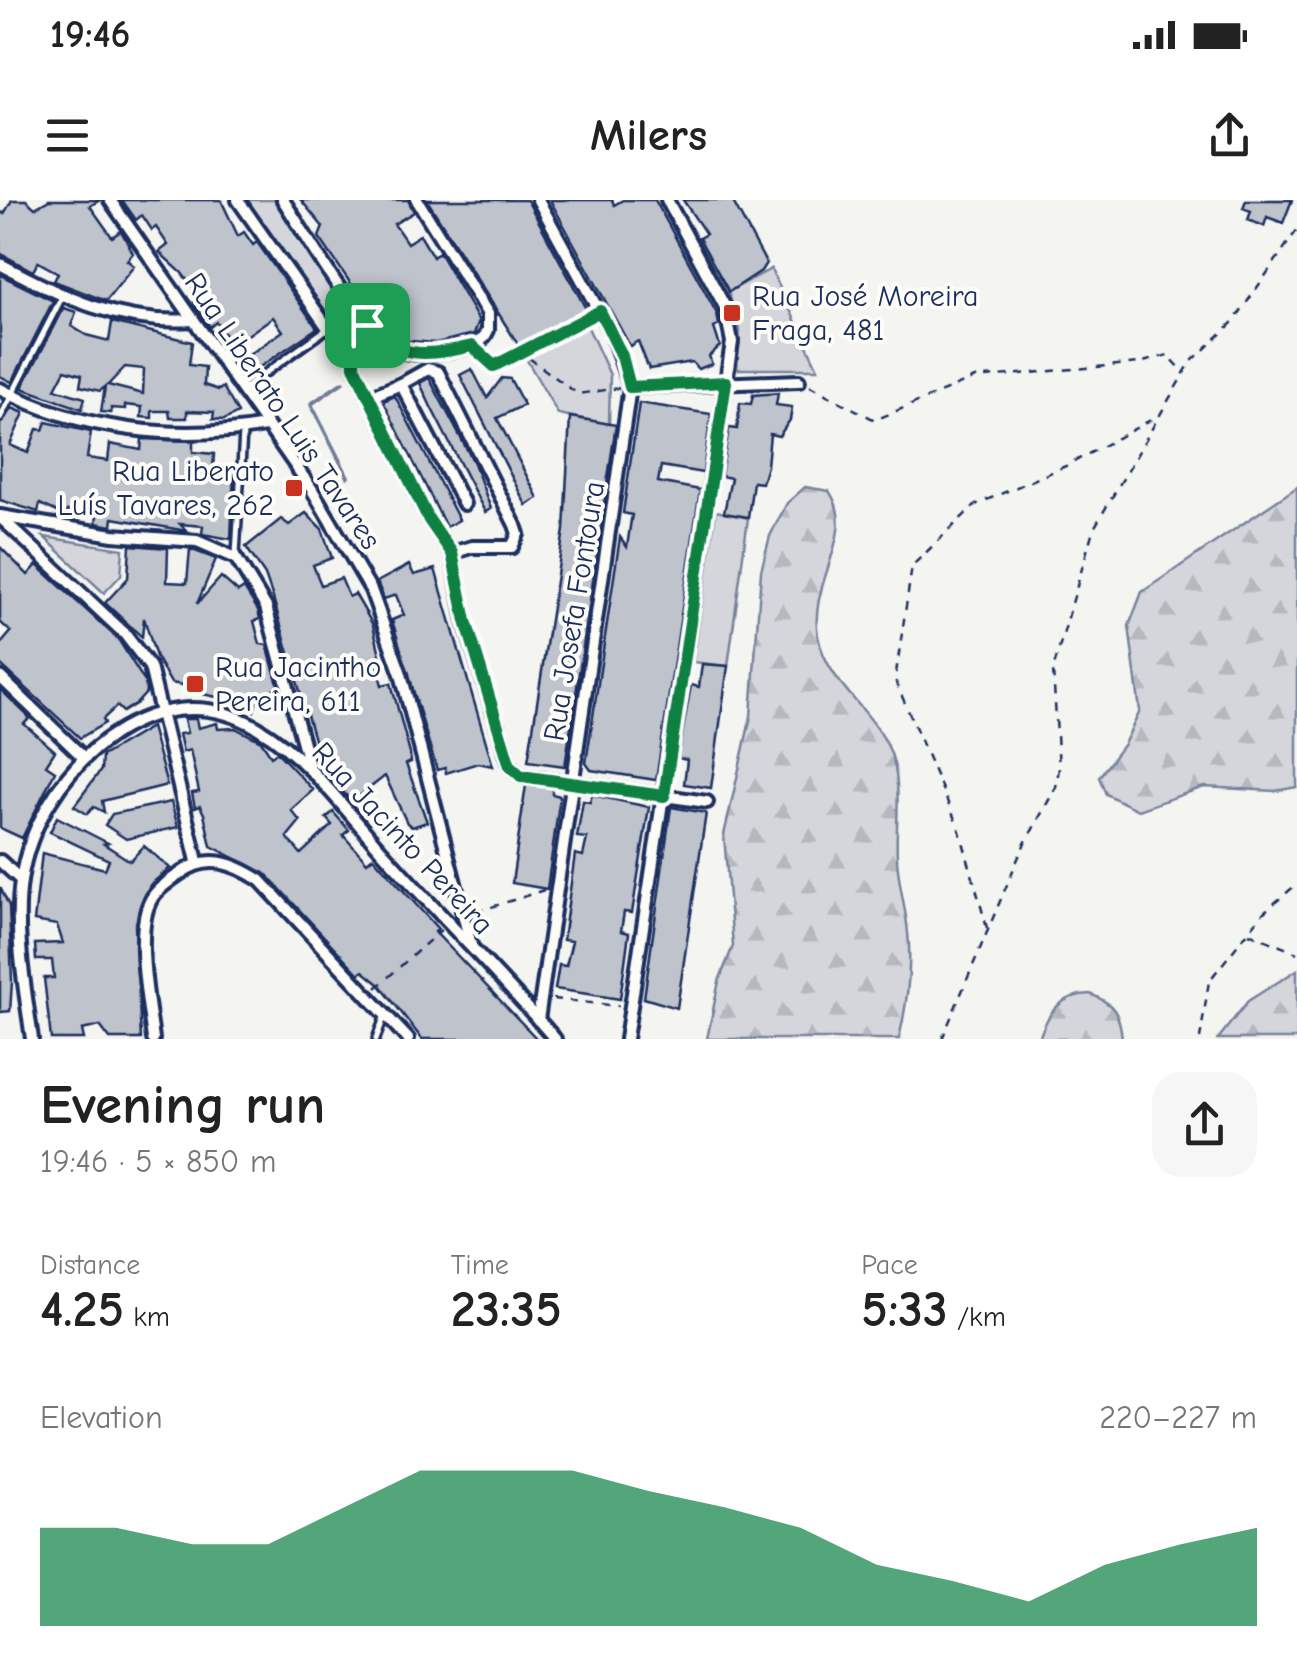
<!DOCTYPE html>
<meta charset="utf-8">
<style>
:root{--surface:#fff;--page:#f6f6f6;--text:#222;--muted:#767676;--accent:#0b8043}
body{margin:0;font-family:"Comic Neue",sans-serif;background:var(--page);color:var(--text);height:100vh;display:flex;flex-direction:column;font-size:38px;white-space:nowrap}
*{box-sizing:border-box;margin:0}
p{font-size:32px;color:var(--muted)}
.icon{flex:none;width:55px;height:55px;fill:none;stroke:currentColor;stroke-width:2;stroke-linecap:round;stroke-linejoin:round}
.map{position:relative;height:839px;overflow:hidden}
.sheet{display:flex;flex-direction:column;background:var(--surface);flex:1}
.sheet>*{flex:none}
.pin{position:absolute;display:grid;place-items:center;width:85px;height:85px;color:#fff;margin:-42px;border-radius:20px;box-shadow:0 5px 15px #0006}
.round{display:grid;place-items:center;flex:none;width:105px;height:105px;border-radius:30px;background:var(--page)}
.headline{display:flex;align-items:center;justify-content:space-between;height:170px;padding:0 40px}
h1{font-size:55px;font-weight:700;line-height:75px}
.metrics{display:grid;grid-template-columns:repeat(3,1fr);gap:15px;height:170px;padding:10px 40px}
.metrics div{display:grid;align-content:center}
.metrics b{font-size:50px;font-weight:700}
.metrics small{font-size:28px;font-weight:400}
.metrics p{font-size:28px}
.chart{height:280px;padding:20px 40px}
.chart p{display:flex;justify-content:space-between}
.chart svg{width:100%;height:180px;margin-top:10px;fill:var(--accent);opacity:.7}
.status{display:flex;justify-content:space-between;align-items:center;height:70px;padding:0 50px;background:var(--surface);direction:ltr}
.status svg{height:28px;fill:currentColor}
header{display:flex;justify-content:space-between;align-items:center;height:130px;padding:0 40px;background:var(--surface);font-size:45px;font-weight:700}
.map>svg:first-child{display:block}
.green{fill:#d4d6db;stroke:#78829c;stroke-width:2.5}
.forest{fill:url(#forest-firs);stroke:#78829c;stroke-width:2.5}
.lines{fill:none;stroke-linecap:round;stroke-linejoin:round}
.stream{stroke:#717c98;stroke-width:4}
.building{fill:#bfc3cc;stroke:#1b2f5e;stroke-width:2.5;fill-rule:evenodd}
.lane-casing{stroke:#1b2f5e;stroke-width:12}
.street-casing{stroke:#1b2f5e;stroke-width:18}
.path{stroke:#1b2f5e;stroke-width:2.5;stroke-dasharray:8 8;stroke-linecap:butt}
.lane{stroke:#fdfcf7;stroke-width:5}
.street{stroke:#fdfcf7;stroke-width:10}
.route-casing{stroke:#fff;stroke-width:20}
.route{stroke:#0b8043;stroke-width:12}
.poi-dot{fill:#c8321e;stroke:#fdfcf7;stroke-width:4}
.labels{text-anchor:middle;stroke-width:8;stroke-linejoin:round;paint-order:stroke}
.poi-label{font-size:30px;fill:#1b2f5e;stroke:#fdfcf7;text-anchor:start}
.street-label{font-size:30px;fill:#1b2f5e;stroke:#fdfcf7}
</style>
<div class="status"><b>19:46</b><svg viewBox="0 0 49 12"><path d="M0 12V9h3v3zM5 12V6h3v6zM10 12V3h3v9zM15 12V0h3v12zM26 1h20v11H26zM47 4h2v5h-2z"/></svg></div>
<header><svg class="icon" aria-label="menu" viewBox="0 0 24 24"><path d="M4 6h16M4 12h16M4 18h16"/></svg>Milers<svg class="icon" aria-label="share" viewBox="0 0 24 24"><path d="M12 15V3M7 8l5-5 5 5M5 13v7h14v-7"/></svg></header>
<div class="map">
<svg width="1297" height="839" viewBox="0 0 1297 839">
<defs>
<pattern id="forest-firs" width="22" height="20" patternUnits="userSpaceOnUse" patternTransform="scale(2.5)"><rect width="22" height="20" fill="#d4d6db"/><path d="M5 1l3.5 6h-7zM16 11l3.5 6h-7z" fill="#b5b8be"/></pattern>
</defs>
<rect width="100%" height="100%" fill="#f4f4f1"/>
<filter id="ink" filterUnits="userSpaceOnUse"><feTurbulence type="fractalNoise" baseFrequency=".01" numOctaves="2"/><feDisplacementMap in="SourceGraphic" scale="20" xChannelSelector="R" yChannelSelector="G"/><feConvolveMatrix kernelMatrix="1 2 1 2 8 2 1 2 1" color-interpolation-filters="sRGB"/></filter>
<g filter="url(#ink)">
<g class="green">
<path d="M 247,0 L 275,0 L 344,101 L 324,111 Z"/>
<path d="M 771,69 L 818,169 L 737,169 L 740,130 L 728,92 Z"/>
<path d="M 585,121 L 610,175 L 609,224 L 558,214 L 524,155 Z"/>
<path d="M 716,311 L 748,318 L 728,466 L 693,462 Z"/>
<path d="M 44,337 L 123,349 L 121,375 L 104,393 Z"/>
</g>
<g class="forest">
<path d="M 805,287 L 829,291 C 859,333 808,381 818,436 C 827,484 872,508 890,551 C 903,584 895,623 897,658 C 898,683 906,708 908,733 C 912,769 907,804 899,839 L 707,839 L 719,781 L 733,746 L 724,635 L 751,516 L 761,371 L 770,336 L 787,303 Z"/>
<path d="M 1297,287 L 1297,587 L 1275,591 L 1204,587 L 1138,610 L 1106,594 L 1099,577 L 1124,544 L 1140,511 L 1129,426 L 1142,392 Z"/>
<path d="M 1297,770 L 1297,839 L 1218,839 L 1248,801 Z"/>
<path d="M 1090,794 C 1114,803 1120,814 1122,839 L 1039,839 C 1048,811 1061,795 1090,794 Z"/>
</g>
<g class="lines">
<path class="stream" d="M 343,182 L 311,204 L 348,277"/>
</g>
<g class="building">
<path d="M 12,0 L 26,0 L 35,8 L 49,0 L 100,0 L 90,6 L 112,37 L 121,31 L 133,53 L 127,60 L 134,66 L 106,101 L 54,81 L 58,73 L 38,62 L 33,71 L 18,63 L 0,53 L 0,11 L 4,14 Z"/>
<path d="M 122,0 L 221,0 L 238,36 L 244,32 L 253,45 L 257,42 L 317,128 L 245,177 L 236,164 L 283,131 L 273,117 L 232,146 L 216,122 L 210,127 L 197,108 L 194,102 L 200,98 L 182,73 L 159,52 L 168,45 L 156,27 L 152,30 L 142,15 L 136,20 Z"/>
<path d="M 301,0 L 408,0 L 414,12 L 394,24 L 407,43 L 420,35 L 433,57 L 439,52 L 479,121 L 474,134 L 436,143 L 398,140 L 400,135 L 388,125 L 384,128 L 369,104 L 366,106 L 319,37 L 323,27 Z"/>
<path d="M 427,0 L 527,0 L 587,111 L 519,146 Z"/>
<path d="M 550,0 L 612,0 L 614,5 L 623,0 L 655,0 L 717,114 L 719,125 L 714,128 L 720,146 L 709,156 L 712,164 L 698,169 L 692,162 L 649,169 L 638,141 L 630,146 Z"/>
<path d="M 683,0 L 732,0 L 766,63 L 761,71 L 729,92 L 699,38 L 706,34 Z"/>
<path d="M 1246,0 L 1292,0 L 1283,23 L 1267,17 L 1264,26 L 1248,20 L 1251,11 L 1243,8 Z"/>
<path d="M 0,75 L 53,101 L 12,182 L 0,176 Z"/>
<path d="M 64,108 L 76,112 L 71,126 L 86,135 L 109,141 L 112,122 L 192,142 L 189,165 L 205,167 L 204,185 L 219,190 L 223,187 L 238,213 L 224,220 L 213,219 L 214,212 L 187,211 L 187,218 L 170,218 L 169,211 L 152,211 L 152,218 L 141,217 L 142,207 L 125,205 L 125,209 L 111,208 L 111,213 L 101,212 L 105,187 L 100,191 L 80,186 L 82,175 L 65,170 L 55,189 L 85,198 L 82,209 L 22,188 ZM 125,167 L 144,169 L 143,194 L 108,185 Z"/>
<path d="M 472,169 L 487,198 L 502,178 L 510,179 L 524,205 L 497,218 L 538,298 L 526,305 L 460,175 Z"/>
<path d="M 429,178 L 474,263 L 491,309 L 485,312 L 431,207 L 420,183 Z"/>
<path d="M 778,193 L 776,205 L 792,207 L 790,220 L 779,236 L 770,234 L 767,266 L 762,283 L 753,282 L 748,317 L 724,313 L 731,278 L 721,276 L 729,228 L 737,229 L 740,203 L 751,204 L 753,195 Z"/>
<path d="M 395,196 L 459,320 L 446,327 L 383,201 Z"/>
<path d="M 639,203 L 711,214 L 703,273 L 661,266 L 658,282 L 700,290 L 656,580 L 591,570 L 586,563 L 620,337 L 627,347 L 631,320 L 632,315 L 623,313 Z"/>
<path d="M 12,208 L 24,213 L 10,245 L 28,253 L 37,229 L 43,230 L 46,222 L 91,232 L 87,258 L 108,261 L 110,244 L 141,250 L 142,239 L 193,241 L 193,252 L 214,254 L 213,269 L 234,272 L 231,339 L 202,334 L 203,326 L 180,324 L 187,331 L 113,318 L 112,326 L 96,323 L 97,315 L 67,311 L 66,316 L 40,304 L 38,312 L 0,300 L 0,224 Z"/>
<path d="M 570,217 L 616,225 L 603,310 L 598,309 L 603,315 L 565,566 L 528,561 L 564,330 Z"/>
<path d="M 306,313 L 322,329 L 332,358 L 313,365 L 321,385 L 341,378 L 349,397 L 355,394 L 373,425 L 381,459 L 375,460 L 382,485 L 391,483 L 410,554 L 411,562 L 406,564 L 427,622 L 412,627 L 407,623 L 385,576 L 352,602 L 321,566 L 328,561 L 315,543 L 273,398 L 265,375 L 246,347 L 281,319 L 289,325 Z"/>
<path d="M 130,345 L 168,348 L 167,382 L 187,383 L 190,349 L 216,359 L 197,404 L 221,377 L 238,392 L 244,388 L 258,410 L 260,419 L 254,421 L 260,444 L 267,445 L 279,488 L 250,497 L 257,501 L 254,511 L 236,501 L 193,492 L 194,487 L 171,483 L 156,457 L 144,418 L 142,437 L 105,403 L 128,378 Z"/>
<path d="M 0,347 L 28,375 L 37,365 L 118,439 L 145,482 L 146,493 L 137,503 L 123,512 L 117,506 L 103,519 L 105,523 L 80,538 L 0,464 L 0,445 L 11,432 L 0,422 Z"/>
<path d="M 409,365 L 414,375 L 435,369 L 493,566 L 478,563 L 446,573 L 445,568 L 437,570 L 392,420 L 404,415 L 396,395 L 384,399 L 377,382 Z"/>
<path d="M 702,464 L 728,466 L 711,588 L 684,584 L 687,560 L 678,558 L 691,485 L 699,487 Z"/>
<path d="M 0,489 L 30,518 L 24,524 L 55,551 L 46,565 L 55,571 L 22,638 L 0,628 Z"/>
<path d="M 184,519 L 196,519 L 198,528 L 217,523 L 218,529 L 235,528 L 261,541 L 271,556 L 277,552 L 313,590 L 291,610 L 300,621 L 287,637 L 301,654 L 332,625 L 326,618 L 333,612 L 349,630 L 343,635 L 367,662 L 373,657 L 438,729 L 435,732 L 537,839 L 422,839 L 379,784 L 363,771 L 359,774 L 266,674 L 211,646 L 204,614 L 200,606 L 195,608 L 192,593 L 199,592 L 190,550 L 183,552 L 179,534 L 187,533 Z"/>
<path d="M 151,527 L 167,585 L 102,601 L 104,612 L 94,607 L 87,614 L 74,606 L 101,570 L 102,556 Z"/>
<path d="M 526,585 L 552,589 L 552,594 L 560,596 L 547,689 L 512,683 Z"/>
<path d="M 592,595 L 649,607 L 632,713 L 624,712 L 621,731 L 629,733 L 620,799 L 555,789 L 559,765 L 566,766 L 572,741 L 563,740 L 575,654 L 583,656 L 587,638 L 577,637 L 583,601 L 590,602 Z"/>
<path d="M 171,602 L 178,627 L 126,639 L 105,625 L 112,614 Z"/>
<path d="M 671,607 L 706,613 L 677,808 L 644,798 Z"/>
<path d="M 57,617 L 108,643 L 104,644 L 130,661 L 144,646 L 170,668 L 150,685 L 135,726 L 141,839 L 110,839 L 100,826 L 82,830 L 84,839 L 51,839 L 44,778 L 54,778 L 52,760 L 36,760 L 35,744 L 63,743 L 57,725 L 34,721 L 42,653 L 105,669 L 109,660 L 50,632 Z"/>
<path d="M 0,687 L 9,706 L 12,782 L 10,811 L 0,812 Z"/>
</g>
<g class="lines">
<defs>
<g id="lane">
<path d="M 472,146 L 494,166 L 597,113"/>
<path d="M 243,189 L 327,129"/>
<path d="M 0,218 L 62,97"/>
<path d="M 236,355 L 243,232"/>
<path d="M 376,839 L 385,815"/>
</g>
<g id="street">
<path d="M 110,0 L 311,288 L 371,390 L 401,474 L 471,745"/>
<path d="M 238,0 L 328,128 L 357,109"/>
<path d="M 283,0 C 305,33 363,136 395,149 C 411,156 433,154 449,151 C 466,148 481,147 488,130 L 488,114 L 417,0"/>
<path d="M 0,64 C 63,97 119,125 192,120"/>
<path d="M 367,125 L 354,151 L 354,166 L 429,320 L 452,353 L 465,421 L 510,566 L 521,576 L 707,602"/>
<path d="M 401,184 L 428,169 L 438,172 L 515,325 L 518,334 L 512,347 L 472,347 L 452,353"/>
<path d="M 630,187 L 799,181"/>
<path d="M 0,189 C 78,230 178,242 265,226"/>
<path d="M 369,197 L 401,184 L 464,304"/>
<path d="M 0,316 L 113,335 L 197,341 L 236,358 L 266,407 L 310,569"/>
<path d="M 1,318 L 124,433 L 150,467 L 197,661"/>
<path d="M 0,477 L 82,556"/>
<path d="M 0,661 L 21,680"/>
<path d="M 538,820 L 630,187 L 612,135 L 538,0"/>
<path d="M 32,839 C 25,789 14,731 21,681 C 36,574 152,464 258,528 C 312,560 349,616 391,661 C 445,721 503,778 555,839"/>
<path d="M 153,839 C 149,805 133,728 152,698 C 158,688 171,680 181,673 C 208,653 233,663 260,680 L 408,839"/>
<path d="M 626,839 L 732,142 L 725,107 L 667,0"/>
</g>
</defs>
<use href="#lane" class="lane-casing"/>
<use href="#street" class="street-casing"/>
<g class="path">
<path d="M 529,158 L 578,194 L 619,188"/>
<path d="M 810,186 L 875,220 L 975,178 L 1140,163 L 1168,155 L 1182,170"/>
<path d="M 476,712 L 544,690"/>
<path d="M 987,728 L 960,631 L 895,480 L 912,366 L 975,305 L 1068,265 L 1158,216"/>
<path d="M 1249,733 L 1297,753"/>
<path d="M 376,788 L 441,730"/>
<path d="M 553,799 L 619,806"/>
<path d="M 942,839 L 1022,649 L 1056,587 L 1059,568 L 1053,470 L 1093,330 L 1190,163 L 1234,121 L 1297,30"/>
<path d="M 1200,839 L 1209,781 L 1264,712 L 1297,684"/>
</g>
<use href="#lane" class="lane"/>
<use href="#street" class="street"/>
</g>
</g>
<g class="lines" filter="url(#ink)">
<defs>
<path id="route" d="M 600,111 L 622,156 L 630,187 L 726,182 L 664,596 L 521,576 L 510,566 L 466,421 L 452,353 L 429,320 L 354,166 L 354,151 L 367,125 C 396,160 431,156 472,146 L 494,166 Z"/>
</defs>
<use href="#route" class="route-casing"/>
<use href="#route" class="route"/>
</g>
<g class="poi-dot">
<rect x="722" y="103" width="20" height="20" rx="5"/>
<rect x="284" y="278" width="20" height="20" rx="5"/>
<rect x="185" y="474" width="20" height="20" rx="5"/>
</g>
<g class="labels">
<g class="poi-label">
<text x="752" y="106">Rua José Moreira<tspan x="752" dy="34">Fraga, 481</tspan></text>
<text x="274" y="281" text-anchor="end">Rua Liberato<tspan x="274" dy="34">Luís Tavares, 262</tspan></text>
<text x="215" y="477">Rua Jacintho<tspan x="215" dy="34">Pereira, 611</tspan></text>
</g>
<g class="street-label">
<text transform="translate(283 211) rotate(56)" y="10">Rua Liberato Luis Tavares</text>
<text transform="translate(574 411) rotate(-81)" y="10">Rua Josefa Fontoura</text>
<text transform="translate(403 638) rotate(47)" y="10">Rua Jacinto Pereira</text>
</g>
</g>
</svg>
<div class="pin" style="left:367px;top:125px;background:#1e9e55"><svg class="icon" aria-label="arrive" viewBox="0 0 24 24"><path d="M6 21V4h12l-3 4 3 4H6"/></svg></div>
</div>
<section class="sheet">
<div class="headline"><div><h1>Evening run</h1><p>19:46 · 5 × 850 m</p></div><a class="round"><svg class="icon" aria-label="share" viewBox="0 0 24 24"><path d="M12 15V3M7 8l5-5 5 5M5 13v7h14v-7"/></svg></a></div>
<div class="metrics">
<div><p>Distance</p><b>4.25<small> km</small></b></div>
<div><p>Time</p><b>23:35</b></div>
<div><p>Pace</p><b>5:33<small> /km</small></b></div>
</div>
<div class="chart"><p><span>Elevation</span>220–227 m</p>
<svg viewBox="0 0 160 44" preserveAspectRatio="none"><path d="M0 44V20L10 20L20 24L30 24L40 15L50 6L60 6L70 6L80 11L90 15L100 20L110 29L120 33L130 38L140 29L150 24L160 20V44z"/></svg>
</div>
</section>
